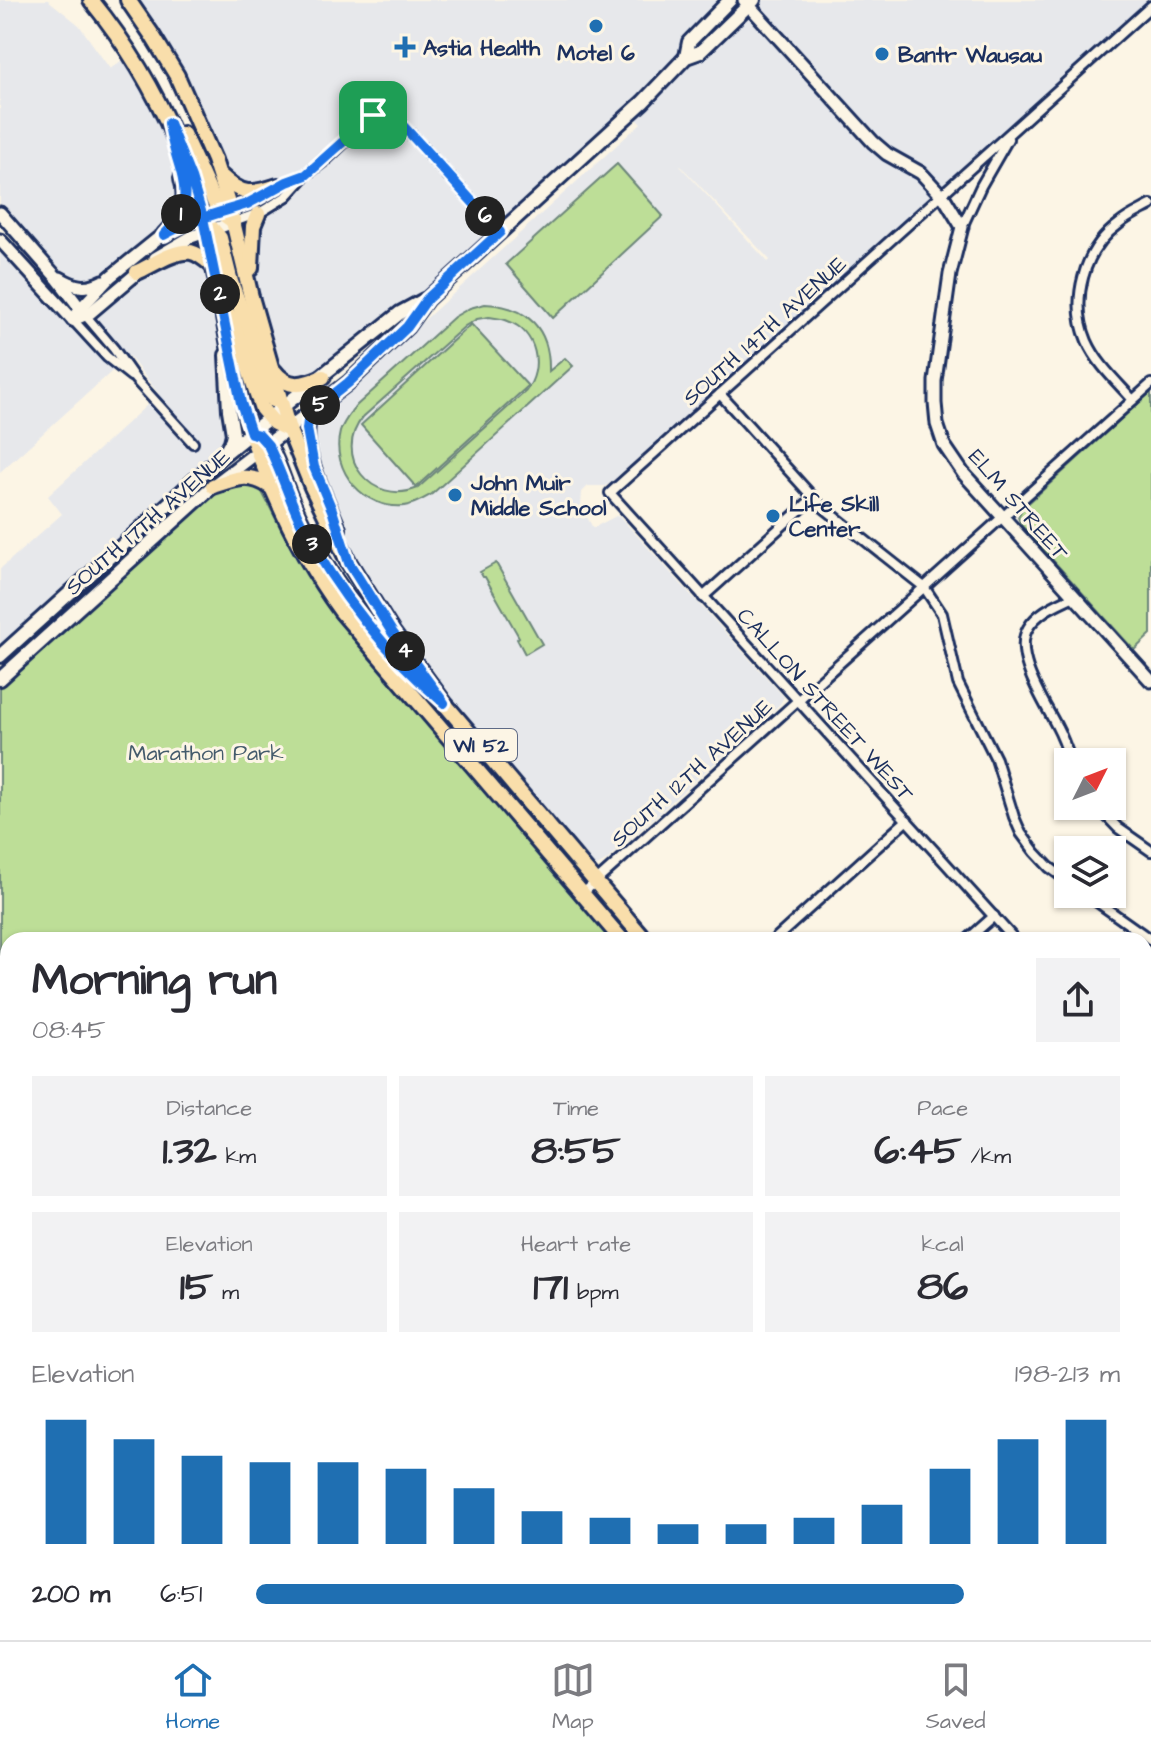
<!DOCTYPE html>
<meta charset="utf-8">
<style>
:root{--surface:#fff;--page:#f2f2f3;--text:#2b2b33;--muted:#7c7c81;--line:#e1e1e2;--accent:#1f6fb2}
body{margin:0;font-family:"Architects Daughter",sans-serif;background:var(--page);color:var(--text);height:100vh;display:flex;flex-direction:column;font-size:30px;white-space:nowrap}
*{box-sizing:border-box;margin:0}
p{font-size:26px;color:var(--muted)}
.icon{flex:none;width:44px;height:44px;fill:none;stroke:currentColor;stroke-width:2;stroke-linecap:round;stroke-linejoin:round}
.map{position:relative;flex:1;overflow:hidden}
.drawer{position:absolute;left:0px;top:932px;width:1152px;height:708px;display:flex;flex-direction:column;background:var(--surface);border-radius:24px 24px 0 0;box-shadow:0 2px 6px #0004}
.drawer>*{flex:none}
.needle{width:52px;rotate:48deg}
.controls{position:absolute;left:1054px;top:748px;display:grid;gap:16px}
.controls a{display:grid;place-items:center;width:72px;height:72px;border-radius:0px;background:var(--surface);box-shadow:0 2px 6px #0004;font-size:40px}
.pin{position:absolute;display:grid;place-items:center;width:68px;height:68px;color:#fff;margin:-34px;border-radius:16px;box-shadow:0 4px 12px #0006}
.km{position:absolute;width:40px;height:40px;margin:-20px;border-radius:50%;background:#222;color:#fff;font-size:22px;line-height:40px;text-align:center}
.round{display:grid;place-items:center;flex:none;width:84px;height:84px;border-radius:0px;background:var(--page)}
.overview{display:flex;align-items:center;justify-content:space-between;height:136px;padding:0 32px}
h1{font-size:44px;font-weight:700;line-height:60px}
.metrics{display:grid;grid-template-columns:repeat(3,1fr);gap:12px;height:136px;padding:8px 32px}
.metrics div{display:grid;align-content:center;border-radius:0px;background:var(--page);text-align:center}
.metrics b{font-size:40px;font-weight:700}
.metrics small{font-size:22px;font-weight:400}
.metrics p{font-size:22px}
.chart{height:224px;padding:16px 32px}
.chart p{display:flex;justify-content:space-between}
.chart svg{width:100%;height:144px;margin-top:8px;stroke:var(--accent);stroke-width:6}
ul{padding:0 32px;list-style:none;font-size:26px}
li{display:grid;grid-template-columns:128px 96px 1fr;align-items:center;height:60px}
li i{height:20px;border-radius:10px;background:var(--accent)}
.tab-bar{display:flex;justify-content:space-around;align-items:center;height:112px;border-top:2px solid var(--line);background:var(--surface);font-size:22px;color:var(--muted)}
.tab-bar a{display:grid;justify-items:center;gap:4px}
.tab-bar .selected{color:var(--accent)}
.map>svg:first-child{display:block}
.built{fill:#e7e8eb;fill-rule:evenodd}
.green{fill:#bdde97;stroke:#6c867a;stroke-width:2;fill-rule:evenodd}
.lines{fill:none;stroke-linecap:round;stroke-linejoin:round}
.minor-casing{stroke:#1b2f5e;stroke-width:14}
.tertiary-casing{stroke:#1b2f5e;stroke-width:17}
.secondary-casing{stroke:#1b2f5e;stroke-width:18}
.primary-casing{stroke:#1b2f5e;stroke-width:20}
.minor{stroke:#fcf5e5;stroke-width:8}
.tertiary{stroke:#fcf5e5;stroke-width:11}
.secondary{stroke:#fcf5e5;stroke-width:12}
.primary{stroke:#f9deab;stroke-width:14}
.rail{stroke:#1b2f5e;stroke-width:3;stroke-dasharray:12 6;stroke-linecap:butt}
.route-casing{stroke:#fff;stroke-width:16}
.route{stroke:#1a73e8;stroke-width:10}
.poi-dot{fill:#1f6fb2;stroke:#fcf5e5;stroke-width:3}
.labels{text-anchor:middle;stroke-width:6;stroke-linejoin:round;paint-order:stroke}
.shield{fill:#fcf5e5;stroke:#5e6a86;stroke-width:2}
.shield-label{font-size:20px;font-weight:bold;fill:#1b2f5e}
.poi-label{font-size:22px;font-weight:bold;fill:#1b2f5e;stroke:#fcf5e5;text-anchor:start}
.street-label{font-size:22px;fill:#1b2f5e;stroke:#fcf5e5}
.park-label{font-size:22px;fill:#445b6c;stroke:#fcf5e5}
</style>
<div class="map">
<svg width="1151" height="1640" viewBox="0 0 1151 1640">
<rect width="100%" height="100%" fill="#fcf5e5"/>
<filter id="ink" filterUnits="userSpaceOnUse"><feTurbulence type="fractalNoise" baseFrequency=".0125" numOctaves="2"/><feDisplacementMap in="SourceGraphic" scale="16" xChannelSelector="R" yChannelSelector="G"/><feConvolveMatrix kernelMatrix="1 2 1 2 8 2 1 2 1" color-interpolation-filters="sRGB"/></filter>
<g filter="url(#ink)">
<g class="built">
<path d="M 0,0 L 48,0 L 79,25 L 110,69 L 125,58 L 160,119 L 178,181 L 179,207 L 168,225 L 105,275 L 91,282 L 86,283 L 66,277 L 0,204 Z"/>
<path d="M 128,0 L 1151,0 L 1151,6 L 784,337 L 762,347 L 609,484 L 605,486 L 588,486 L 582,492 L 581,506 L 593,528 L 616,516 L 620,517 L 784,697 L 780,704 L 606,861 L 597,866 L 589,862 L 451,700 L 385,610 L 354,557 L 338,513 L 318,470 L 313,439 L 317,421 L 331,403 L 375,365 L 641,123 L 632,114 L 427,299 L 282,408 L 195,114 ZM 680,165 L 770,260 L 768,262 L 680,166 Z"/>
<path d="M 0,247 L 79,333 L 109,305 L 166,262 L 183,257 L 194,259 L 204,265 L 210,282 L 221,341 L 229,433 L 225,443 L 220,447 L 0,648 L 0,569 L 62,514 L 48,496 L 159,394 L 129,356 L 0,472 Z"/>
<path d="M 0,1153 L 8,1161 L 8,1451 L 0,1442 Z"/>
<path d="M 172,1632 L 263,1632 L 255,1640 L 179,1640 Z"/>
<path d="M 404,1632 L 613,1632 L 649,1640 L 412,1640 Z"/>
<path d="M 673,1632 L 831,1632 L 822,1640 L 700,1640 Z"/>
<path d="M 909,1632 L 952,1632 L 943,1640 L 916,1640 Z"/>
</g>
<g class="green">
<path d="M 617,164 L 663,216 L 553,318 L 506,264 Z"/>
<path d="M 485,304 C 528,306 550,329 549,371 L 565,358 L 573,366 L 432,494 C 423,499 414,505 404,506 C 365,510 330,471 340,432 C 343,422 350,414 356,406 L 454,317 L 470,308 ZM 489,317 C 495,318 502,318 508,321 C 537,332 544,368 526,391 L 418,488 C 372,507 331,456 363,417 L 465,326 L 477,319 Z"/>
<path d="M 471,324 L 528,386 L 416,487 L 361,425 Z"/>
<path d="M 1151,392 L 1151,634 L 1134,650 L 1021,525 L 1018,517 L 1022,509 Z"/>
<path d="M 243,482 L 257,486 L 261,490 L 293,552 L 314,583 L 347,629 L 612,940 L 8,940 L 8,1101 L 0,1092 L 0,688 L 210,498 L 223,489 Z"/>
<path d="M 496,563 L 542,644 L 525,654 L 517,639 L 519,637 L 485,577 L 483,577 L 480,572 Z"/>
</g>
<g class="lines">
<defs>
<g id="minor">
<path d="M 277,187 L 305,176"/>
<path d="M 230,209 L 247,204 L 265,194"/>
<path d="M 234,222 L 261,212 L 287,196 L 306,175 L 327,159 L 384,105 L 500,232"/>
<path d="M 962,227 L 981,186 L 1008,139"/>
<path d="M 86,316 L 114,349 L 135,379 L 193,443"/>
<path d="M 73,320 L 107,357 L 131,376"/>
<path d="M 720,394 L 819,504 L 924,587 L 942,614 L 958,683 L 996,759 L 1014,817 L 1021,833 L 1035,852 L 1049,867 L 1068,881"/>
<path d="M 1133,400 C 1117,382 1097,364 1087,341 C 1070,301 1083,250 1119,224 C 1128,216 1140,211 1151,205"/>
<path d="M 703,597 L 813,498"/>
<path d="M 1071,762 C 1067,750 1063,738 1057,727 C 1045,703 1012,655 1028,628 C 1038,611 1058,604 1074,596"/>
<path d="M 1097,806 L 1118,828 L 1151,851"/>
<path d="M 582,894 L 1151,384"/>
<path d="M 1086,894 L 1151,940"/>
<path d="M 774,940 L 907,820"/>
<path d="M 967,940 L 994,916"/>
<path d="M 1015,940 L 610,493 L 1151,6"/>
<path d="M 1144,1081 L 1151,1089"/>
<path d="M 1144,1128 L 1151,1121"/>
<path d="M 1144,1296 L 1151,1289"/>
<path d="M 0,1442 L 8,1451"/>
<path d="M 0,1609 L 8,1602"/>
<path d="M 172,1632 L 179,1640"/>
<path d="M 404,1632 L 412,1640"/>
<path d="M 901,1632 L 909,1640"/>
<path d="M 159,1640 L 167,1632"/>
<path d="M 352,1640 L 361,1632"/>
<path d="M 719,1640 L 728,1632"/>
<path d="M 832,1640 L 841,1632"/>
<path d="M 953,1640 L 962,1632"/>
</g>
<g id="tertiary">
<path d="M 744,0 L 873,142 L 887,154 L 921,173 L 945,199 L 962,227 L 950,274 L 935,381 L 935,403 L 937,424 L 944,445 L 963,473 L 1151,681"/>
<path d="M 0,213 L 57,278 L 83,312"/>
<path d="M 0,240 L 73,320"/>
<path d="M 155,258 L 191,237 L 234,222"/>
<path d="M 60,278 C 75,287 86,290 103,281"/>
<path d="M 73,320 L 82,307 L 110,277 L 157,239 L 183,225 L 226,211"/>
<path d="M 73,320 L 90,313 L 142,269"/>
</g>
<g id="secondary">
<path d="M 686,57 L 689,42 L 730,0"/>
<path d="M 226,355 L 229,410 L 233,434 L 231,442 L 226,451"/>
<path d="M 311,414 C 297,446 327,498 339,529"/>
<path d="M 0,656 L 219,458 L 400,313 L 424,300"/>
<path d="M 0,679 L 213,486 L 348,383 L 407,327 L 427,299 L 643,102 L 686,57 L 700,52 L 754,0"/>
</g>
<g id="primary">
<path d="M 91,0 C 167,94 197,180 220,297 C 228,335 232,374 243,410 C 248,428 255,445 262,462 C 282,516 307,564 341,611 L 622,940"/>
<path d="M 128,0 L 152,35 L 177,76 L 214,160 L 231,213 L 251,297 L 289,430 L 312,487 L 349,563 L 392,632 L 444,703 L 645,940"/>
<path d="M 183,134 L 216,206 L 223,214 L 234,222"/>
<path d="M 221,176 C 242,196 251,195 278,186"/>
<path d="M 205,220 L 220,238 L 231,282 L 251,337 L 267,390 L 273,400"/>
<path d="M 164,235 C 181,218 189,202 182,178"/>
<path d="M 251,268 L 253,226 L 258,214"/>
<path d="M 137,272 C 151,266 176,249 191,252 C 200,254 207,261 213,266"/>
<path d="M 231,317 L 262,409 L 274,423 L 289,430"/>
<path d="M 274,371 C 288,390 304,385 323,377"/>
<path d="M 251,433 C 257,434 257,434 262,438 C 274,448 285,489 293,505 C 321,568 369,632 418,680"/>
<path d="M 213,486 C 237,478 249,472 271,487"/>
<path d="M 1144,1459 L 1151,1467"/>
<path d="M 1144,1490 L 1151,1498"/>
</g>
</defs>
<use href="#minor" class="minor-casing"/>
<use href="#tertiary" class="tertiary-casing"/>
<use href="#secondary" class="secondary-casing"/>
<use href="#primary" class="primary-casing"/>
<use href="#minor" class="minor"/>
<use href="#tertiary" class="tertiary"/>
<use href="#secondary" class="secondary"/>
<use href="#primary" class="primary"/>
<g class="rail">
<path d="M 0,1124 L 8,1132"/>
<path d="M 650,1632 L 679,1640"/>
<path d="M 224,1640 L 229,1632"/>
</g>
</g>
</g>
<g class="lines" filter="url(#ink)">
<defs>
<path id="route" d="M 373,115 L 306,175 L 287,182 L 247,204 C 219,213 190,220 164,235 C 204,196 174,169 169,123 L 191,178 L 203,218 L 241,403 L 251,433 L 259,435 L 268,445 C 281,471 289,499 302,525 C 336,591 388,655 444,703 L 392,632 L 349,563 L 332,510 L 314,467 L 307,429 L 308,421 L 314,410 L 348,383 L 407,327 L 427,299 L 500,232 L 384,105 L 373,115"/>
</defs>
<use href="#route" class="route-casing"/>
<use href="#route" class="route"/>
</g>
<g class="poi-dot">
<circle cx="596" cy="26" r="8"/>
<path d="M401 35h8v8h8v8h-8v8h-8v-8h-8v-8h8z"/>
<circle cx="882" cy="54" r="8"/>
<circle cx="455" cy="495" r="8"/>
<circle cx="773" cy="516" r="8"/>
</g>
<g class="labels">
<rect class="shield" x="445" y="729" width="72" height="32" rx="6"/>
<g class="shield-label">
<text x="481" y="752">WI 52</text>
</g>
<g class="poi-label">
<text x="423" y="55">Astia Health</text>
<text x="596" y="60" text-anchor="middle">Motel 6</text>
<text x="898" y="62">Bantr Wausau</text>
<text x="471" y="490">John Muir<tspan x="471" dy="25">Middle School</tspan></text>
<text x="789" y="511">Life Skill<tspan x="789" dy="25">Center</tspan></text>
</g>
<g class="street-label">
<text transform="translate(764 330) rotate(-42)" y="8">SOUTH 14TH AVENUE</text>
<text transform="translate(1019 504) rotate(49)" y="8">ELM STREET</text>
<text transform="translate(147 521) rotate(-41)" y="8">SOUTH 17TH AVENUE</text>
<text transform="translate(826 704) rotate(48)" y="8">CALLON STREET WEST</text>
<text transform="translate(691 772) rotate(-42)" y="8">SOUTH 12TH AVENUE</text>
</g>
<g class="park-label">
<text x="206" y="760">Marathon Park</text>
</g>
</g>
</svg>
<div class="controls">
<a><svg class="needle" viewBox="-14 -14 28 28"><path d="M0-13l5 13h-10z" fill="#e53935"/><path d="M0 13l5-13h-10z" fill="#7c7c81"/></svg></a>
<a><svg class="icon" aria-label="layers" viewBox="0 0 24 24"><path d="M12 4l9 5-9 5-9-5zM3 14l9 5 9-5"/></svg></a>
</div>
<div class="pin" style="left:373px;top:115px;background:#1e9e55"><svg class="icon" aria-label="arrive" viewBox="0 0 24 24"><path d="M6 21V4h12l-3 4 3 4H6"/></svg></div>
<b class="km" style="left:181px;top:214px">1</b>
<b class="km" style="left:220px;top:294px">2</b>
<b class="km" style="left:312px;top:544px">3</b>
<b class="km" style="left:405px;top:651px">4</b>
<b class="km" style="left:320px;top:405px">5</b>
<b class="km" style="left:485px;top:216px">6</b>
<section class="drawer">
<div class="overview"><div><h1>Morning run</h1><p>08:45</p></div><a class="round"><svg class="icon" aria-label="share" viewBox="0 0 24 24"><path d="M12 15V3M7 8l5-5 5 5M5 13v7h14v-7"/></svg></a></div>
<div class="metrics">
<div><p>Distance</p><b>1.32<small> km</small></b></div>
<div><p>Time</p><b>8:55</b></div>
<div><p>Pace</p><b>6:45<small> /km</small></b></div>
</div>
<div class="metrics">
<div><p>Elevation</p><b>15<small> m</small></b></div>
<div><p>Heart rate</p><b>171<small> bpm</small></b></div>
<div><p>kcal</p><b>86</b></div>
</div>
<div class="chart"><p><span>Elevation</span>198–213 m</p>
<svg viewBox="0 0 160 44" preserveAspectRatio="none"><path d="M5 44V6M15 44V12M25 44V17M35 44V19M45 44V19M55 44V21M65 44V27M75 44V34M85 44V36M95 44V38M105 44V38M115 44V36M125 44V32M135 44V21M145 44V12M155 44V6"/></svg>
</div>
<ul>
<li><b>200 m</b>6:51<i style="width:82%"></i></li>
</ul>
</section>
</div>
<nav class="tab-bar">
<a class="selected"><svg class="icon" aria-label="home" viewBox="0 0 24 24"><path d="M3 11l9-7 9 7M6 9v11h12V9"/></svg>Home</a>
<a><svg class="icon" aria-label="map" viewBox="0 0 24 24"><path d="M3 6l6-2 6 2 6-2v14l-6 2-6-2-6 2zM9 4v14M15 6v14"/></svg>Map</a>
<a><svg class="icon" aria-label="saved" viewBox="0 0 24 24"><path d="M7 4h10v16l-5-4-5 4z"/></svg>Saved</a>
</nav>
